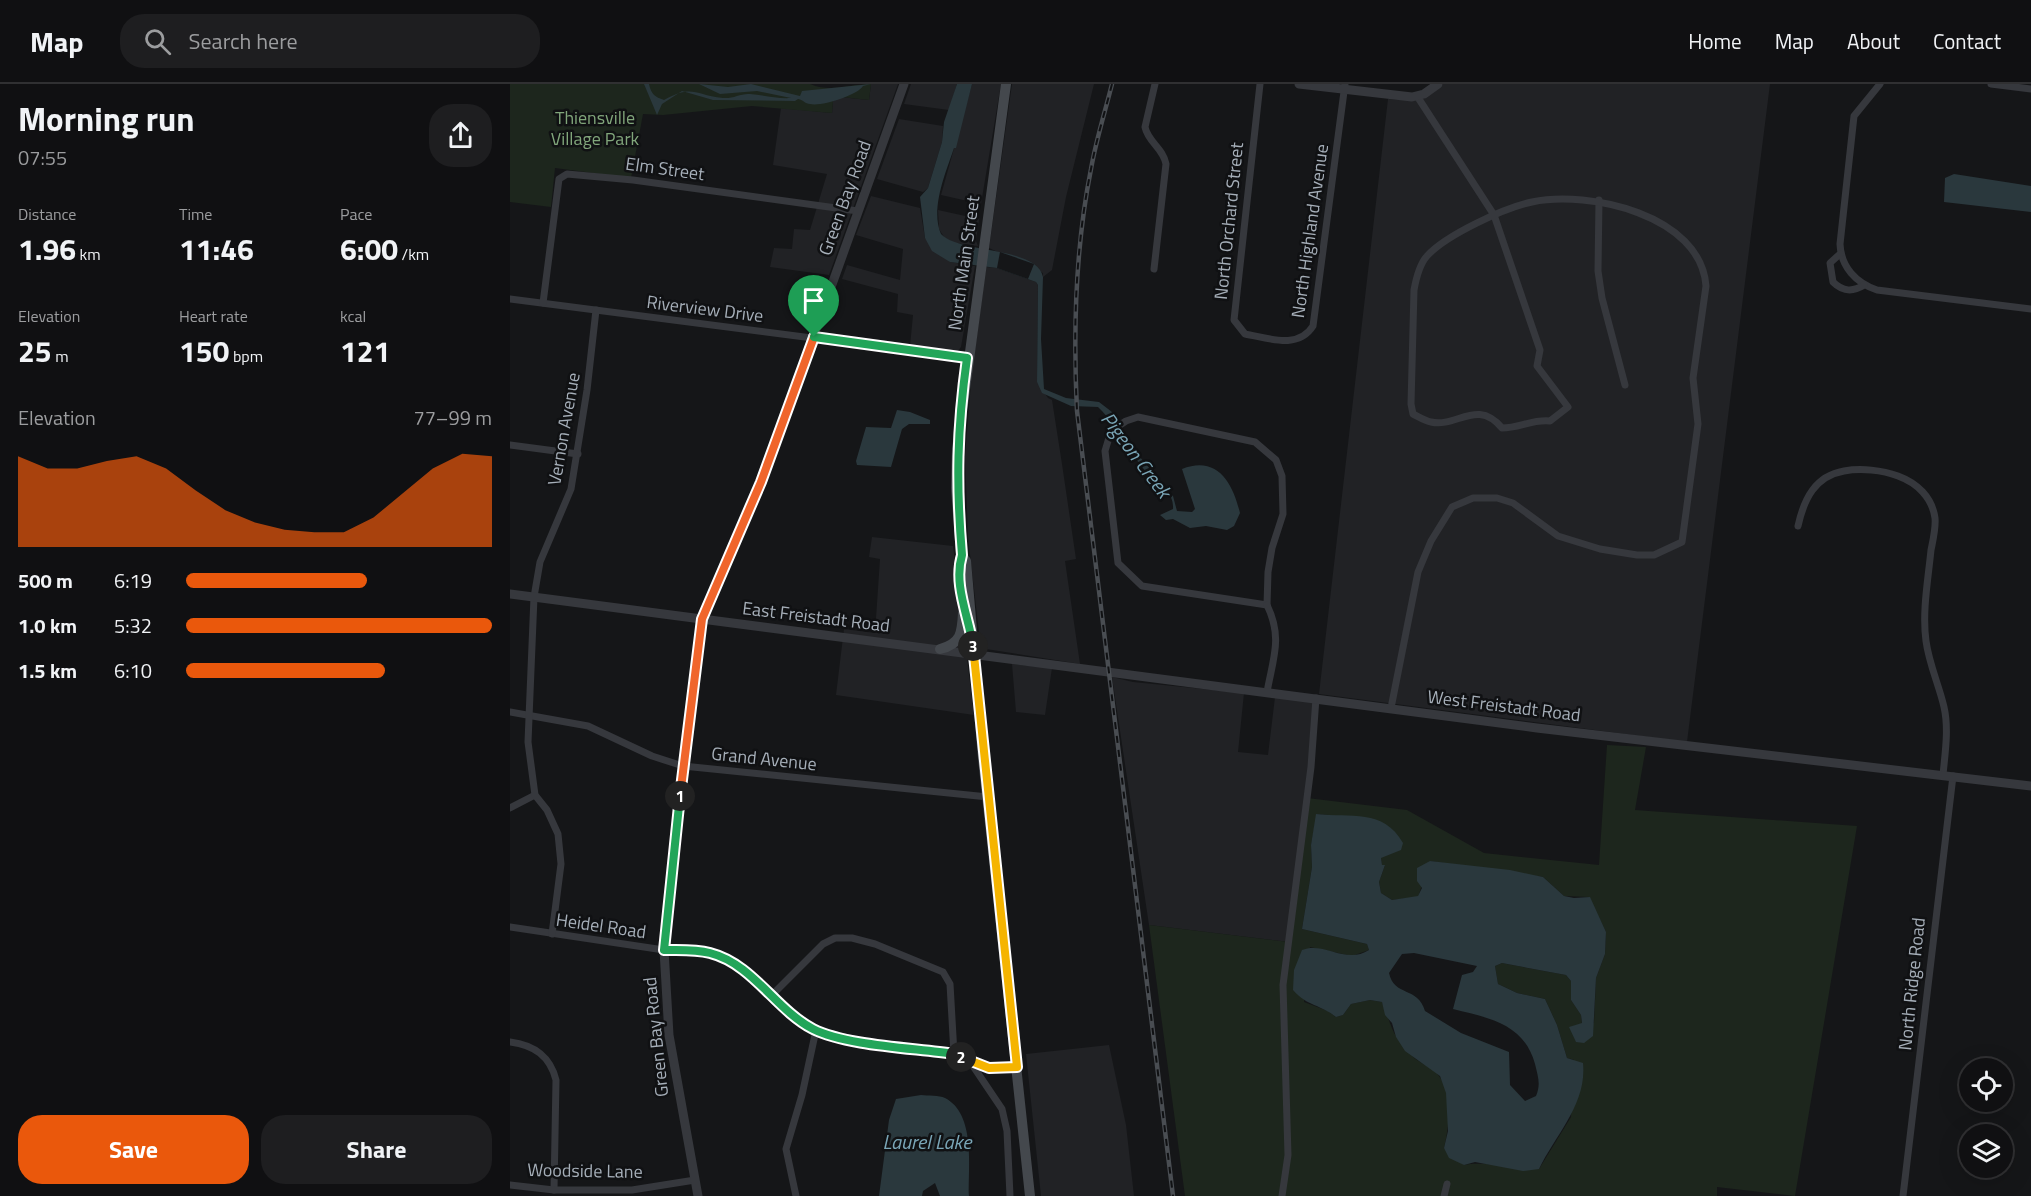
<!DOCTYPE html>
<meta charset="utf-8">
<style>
:root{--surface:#101012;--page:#1e1e20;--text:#f1f3f6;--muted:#9c9d9f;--line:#303032;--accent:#ea580c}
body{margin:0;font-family:"Titillium Web",sans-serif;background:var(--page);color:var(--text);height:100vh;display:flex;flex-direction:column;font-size:22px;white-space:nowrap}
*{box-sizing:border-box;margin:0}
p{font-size:20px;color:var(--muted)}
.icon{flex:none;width:33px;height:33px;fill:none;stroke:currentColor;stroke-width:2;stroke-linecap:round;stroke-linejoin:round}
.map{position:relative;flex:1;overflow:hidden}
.sheet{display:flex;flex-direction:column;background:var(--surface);width:510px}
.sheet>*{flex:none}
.fabs{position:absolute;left:1449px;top:974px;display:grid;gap:12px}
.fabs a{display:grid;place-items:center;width:54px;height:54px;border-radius:50%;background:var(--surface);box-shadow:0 6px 24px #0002,0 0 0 2px var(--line);font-size:30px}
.pin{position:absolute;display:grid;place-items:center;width:51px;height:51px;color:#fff;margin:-62px -26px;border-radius:50% 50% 50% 0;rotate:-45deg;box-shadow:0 0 6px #0007}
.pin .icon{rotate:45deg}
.km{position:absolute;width:30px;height:30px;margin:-15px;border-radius:50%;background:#222;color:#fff;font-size:16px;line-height:30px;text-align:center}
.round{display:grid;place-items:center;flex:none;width:63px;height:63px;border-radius:24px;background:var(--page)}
.summary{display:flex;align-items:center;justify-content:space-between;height:102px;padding:0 18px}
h1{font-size:33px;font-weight:700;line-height:45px}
.figures{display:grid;grid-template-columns:repeat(3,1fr);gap:9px;height:102px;padding:6px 18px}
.figures div{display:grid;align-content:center}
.figures b{font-size:30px;font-weight:700}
.figures small{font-size:16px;font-weight:400}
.figures p{font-size:16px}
.chart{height:168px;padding:12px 18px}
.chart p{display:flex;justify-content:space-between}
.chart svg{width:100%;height:108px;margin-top:6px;fill:var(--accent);opacity:.7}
.cta{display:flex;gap:12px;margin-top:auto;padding:12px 18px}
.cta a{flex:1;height:69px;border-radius:24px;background:var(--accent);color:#fff;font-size:24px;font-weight:700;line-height:69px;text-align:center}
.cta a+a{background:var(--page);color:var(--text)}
ul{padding:0 18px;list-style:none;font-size:20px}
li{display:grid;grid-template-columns:96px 72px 1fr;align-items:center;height:45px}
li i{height:15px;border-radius:8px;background:var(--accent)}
header{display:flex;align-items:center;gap:36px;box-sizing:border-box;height:84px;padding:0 30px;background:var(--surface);border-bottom:2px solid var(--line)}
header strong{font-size:28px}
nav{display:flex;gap:33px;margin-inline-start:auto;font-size:21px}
.search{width:420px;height:54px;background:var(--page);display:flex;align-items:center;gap:15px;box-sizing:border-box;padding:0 21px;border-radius:24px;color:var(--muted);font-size:22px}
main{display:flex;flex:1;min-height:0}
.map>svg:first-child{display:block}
.built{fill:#212225}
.green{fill:#1d261d;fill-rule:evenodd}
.water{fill:#2a383d;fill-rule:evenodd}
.pier{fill:#151618}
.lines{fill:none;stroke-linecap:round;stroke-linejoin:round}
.minor{stroke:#36383d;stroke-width:7}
.tertiary{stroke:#36383d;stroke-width:9}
.secondary{stroke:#44484d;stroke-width:10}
.rail-casing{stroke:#494d52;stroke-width:4.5}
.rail{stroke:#101113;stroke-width:2;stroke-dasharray:7;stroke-linecap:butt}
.split-1-casing{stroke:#fff;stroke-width:12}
.split-2-casing{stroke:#fff;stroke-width:12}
.split-3-casing{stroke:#fff;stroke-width:12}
.split-4-casing{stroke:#fff;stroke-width:12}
.split-1{stroke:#f0652b;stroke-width:8}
.split-2{stroke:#22a559;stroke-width:8}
.split-3{stroke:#f5b400;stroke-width:8}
.split-4{stroke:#22a559;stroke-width:8}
.labels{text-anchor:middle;stroke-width:5;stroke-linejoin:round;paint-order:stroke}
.park-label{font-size:18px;fill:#81a67b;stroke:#101113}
.street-label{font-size:18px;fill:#a6afb9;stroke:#101113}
.water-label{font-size:20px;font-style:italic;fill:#7aa6b7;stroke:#101113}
</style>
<header>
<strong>Map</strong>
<div class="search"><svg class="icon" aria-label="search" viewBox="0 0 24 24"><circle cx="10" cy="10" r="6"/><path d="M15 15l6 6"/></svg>Search here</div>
<nav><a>Home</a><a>Map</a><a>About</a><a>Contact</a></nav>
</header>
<main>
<section class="sheet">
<div class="summary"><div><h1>Morning run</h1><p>07:55</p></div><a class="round"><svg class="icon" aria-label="share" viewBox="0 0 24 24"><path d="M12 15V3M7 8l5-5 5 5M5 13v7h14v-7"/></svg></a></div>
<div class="figures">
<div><p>Distance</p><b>1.96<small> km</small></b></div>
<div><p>Time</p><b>11:46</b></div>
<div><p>Pace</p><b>6:00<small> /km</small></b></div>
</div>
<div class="figures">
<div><p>Elevation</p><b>25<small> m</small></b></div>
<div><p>Heart rate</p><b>150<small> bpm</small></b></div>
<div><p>kcal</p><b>121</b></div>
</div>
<div class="chart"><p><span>Elevation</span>77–99 m</p>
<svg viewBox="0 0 160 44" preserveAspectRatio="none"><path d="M0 44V7L10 12L20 12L30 9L40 7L50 12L60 21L70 29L80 34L90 37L100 38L110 38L120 32L130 22L140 12L150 6L160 7V44z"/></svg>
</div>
<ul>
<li><b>500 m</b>6:19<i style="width:59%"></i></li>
<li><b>1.0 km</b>5:32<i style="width:100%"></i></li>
<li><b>1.5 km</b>6:10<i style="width:65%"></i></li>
</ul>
<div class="cta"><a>Save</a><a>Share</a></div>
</section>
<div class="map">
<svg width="1521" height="1112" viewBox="0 0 1521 1112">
<rect width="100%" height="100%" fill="#151618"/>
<g class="built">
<path d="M 361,0 L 388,0 L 319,191 L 260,183 L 264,164 L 282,165 L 284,145 L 300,146 L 317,90 L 263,81 L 271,24 L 322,29 L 323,17 L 331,13 L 359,16 Z"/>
<path d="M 401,0 L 447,0 L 439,26 L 394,20 Z"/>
<path d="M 462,0 L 491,0 L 471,120 L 431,111 Z"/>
<path d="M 502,0 L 584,0 L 556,113 L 542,186 L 533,193 L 533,189 L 479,164 Z"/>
<path d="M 933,0 L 1260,0 L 1177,658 L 809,610 L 878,15 L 896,16 L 927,5 Z"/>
<path d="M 389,35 L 433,42 L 432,58 L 418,104 L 413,108 L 367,95 Z"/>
<path d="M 361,112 L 410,124 L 415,154 L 440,178 L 465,182 L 451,263 L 447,268 L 400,262 L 403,231 L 387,228 L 388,210 L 332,195 L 337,181 L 390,196 L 393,165 L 346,151 Z"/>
<path d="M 428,126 L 469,135 L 466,157 L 468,162 L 443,159 L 434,153 L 429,145 Z"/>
<path d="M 476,183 L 487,184 L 526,198 L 528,201 L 527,298 L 538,314 L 542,316 L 552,380 L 566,475 L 555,477 L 570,580 L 476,565 L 470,557 L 458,453 L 455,372 L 462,287 Z"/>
<path d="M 362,453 L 443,462 L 464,631 L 326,611 L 334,545 L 365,549 L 370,475 L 359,473 Z"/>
<path d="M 502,580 L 542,584 L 535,631 L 506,628 Z"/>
<path d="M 602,593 L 623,598 L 734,609 L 728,668 L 758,671 L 765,613 L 808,618 L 779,858 L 639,841 Z"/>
<path d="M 599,961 L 616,1041 L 624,1112 L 531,1112 L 516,970 Z"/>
</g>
<g class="green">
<path d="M 0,0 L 300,0 C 322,9 338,0 361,0 L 359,16 L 331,13 L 323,17 L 322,29 L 242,22 L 153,31 L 133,30 L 121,94 L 45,84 L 41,123 L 0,118 Z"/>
<path d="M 1097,661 L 1136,663 L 1125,726 L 1347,742 L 1285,1112 L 1207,1103 L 1207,1112 L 675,1112 L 639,841 L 779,858 L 797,714 L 897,726 L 974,769 L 1089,781 ZM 807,730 L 818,731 L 871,774 L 872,781 L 875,781 L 869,798 L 871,809 L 882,816 L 908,813 L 920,777 L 1033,793 L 1054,812 L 1079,813 L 1096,848 L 1095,870 L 1086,894 L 1084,939 L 1060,943 L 1072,940 L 1071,931 L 1061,916 L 1061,897 L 1056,891 L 992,879 L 985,882 L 988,900 L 1007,909 L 1035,915 L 1047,941 L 1057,974 L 1064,976 L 1061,1033 L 1029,1085 C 1008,1084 972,1077 954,1081 L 934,1064 C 939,1044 943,1009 929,992 C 924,984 914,981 907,976 C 900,971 893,962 888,955 C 882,948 876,927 872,918 L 860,916 L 841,920 L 833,931 L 826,933 L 818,927 L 794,918 L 800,863 L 842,872 L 859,866 L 857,860 L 792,845 L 802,783 L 801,761 Z"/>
</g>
<g class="water">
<path d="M 134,0 L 139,0 C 141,10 145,13 154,16 C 183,0 184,11 213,14 C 223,15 231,9 240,10 C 253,11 267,15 281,14 L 247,7 L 210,10 L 189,0 L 218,3 L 241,0 L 290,12 L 292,7 L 361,0 L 353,2 C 348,11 311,23 300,20 C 295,20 294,16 288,15 L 285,17 L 203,16 L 172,7 L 152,20 L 147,31 Z"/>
<path d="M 447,0 L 462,0 L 446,64 L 444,64 C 436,88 420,125 431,150 C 449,170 527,162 533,193 L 531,255 L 534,305 L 556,314 L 589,318 L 602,328 L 623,365 L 663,412 L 667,427 L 682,428 L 685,425 L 672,385 C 708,371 723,400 730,429 L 724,442 L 717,446 L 696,442 L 680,444 L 663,435 L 656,436 L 650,431 L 663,425 C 664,409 653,405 643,395 C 621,374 610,344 588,323 L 561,322 L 532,309 L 527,298 L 528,201 L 526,198 L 487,184 L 440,178 L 422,167 L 415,154 L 410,113 L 418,104 L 432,58 L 434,38 Z"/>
<path d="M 1444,90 L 1521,102 L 1521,128 L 1434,118 L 1435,94 Z"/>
<path d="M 387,326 L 400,328 L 420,336 L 420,340 L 399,340 L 392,345 L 381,383 L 347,381 L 346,377 L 356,343 L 381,344 Z"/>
<path d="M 806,730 C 841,734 873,724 893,759 L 891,766 L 871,774 L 872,781 L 875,781 L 869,798 L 871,809 L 882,816 L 908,812 L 912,804 L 907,797 L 907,784 L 920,777 L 1000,786 L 1033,793 L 1054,812 L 1064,814 L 1080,813 L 1096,848 L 1095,870 L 1086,894 L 1083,952 L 1074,959 L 1066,958 L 1059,943 L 1072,939 L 1071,931 L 1061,916 L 1061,897 L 1056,891 L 992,879 L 985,882 L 988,900 L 1007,909 L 1035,915 L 1047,941 L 1057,974 L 1073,979 C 1077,1020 1046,1050 1029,1085 L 1013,1087 L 965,1078 L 954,1081 L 939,1074 L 934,1064 L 938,1047 L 936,1009 L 930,992 L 895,967 L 886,953 L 882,939 L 875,931 L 872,918 L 860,916 L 841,920 L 833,931 L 826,933 C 810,920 798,923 783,906 L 784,886 L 792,866 C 814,857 836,881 859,866 L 857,860 L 792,845 L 802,783 L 801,761 ZM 904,869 L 967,882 L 963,888 L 952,891 L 943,925 C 980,934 1014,940 1025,980 C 1028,993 1031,1000 1026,1012 L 1015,1017 L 1000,1001 L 999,968 L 951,949 L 915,927 C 908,902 884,913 879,889 L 892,870 Z"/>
<path d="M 411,1011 C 418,1012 429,1011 435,1014 C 466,1030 458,1083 459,1112 L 430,1112 L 425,1099 L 413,1107 L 412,1112 L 369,1112 L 379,1036 L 386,1015 Z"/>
</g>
<path class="pier" d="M 490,168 L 524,180 L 518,195 L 487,184 Z"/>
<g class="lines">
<g class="minor">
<path d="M 750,0 L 724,236 L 735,250 C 758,254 788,266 803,242 L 835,0"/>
<path d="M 1370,0 L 1344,32 L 1330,160 C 1331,183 1346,199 1367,206 L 1521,225"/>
<path d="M 1481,0 L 1521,5"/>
<path d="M 1089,116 L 1088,187 L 1092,214 L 1115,301"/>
<path d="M 1330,170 L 1320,179 L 1323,198 C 1333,208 1343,208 1354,201"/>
<path d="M 644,185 L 656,80 C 653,64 638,58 635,43 L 645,0"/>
<path d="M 0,215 L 457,274"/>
<path d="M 33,219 L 49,95 L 57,90 L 123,96 L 348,127"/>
<path d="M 628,333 L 745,358 L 766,376 L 772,392 L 773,430 L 762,464 L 758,488 L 757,521 L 632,502 L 608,479 L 595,367 L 601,347 L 616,337 Z"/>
<path d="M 0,361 L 68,370"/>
<path d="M 1288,442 C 1294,415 1305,392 1334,387 C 1351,384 1372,386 1388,392 C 1407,399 1422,413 1425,434 C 1426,444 1423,456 1421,466 C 1418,496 1412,528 1416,557 C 1419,580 1429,601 1434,623 C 1439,645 1435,669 1433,691"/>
<path d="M 757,521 C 773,554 763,574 757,608"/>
<path d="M 881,624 L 908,488 L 921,457 L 942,423 L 963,414 L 987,414 L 1003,419 L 1048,452 L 1090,465 L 1127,471 L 1144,471 L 1172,458 L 1188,340 L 1183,294 L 1196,202 C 1191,131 1079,106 1022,118 C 994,124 936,151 917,172 C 909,181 906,195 904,206 L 901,320 L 903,330 C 909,333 915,337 921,338 C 947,344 967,314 992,344 C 1009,344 1023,335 1040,337 L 1058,323 L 1027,282 L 1030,266 L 984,131 L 907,12"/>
<path d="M 0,628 L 78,642 L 142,672 L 173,682 L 478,713"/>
<path d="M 0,724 L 25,711"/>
<path d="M 0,843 L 154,866 L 201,869 L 238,889 L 275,927 L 306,946 L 351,957 L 444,970 L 461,979 L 479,984 L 506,983"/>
<path d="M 42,850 L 51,780 L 48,750 L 37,726 L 25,711 L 18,658 L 24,513 L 30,478 L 61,405 L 77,306 L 86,226"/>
<path d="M 261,912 L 313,860 L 325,854 L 342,854 L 365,860 L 433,888 L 440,900 L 444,970"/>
<path d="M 0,958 C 24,961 40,972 46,996 L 44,1106"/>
<path d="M 461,979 L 492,1025 L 497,1047 L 500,1112"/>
<path d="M 0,1101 L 44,1106 L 122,1106 L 185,1096"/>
<path d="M 286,1112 L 276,1065 L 292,1011 L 306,946"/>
<path d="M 772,1112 L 778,1071 L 773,901 L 801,683 L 806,614"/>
<path d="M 934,1112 L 937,1100"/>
<path d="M 1393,1112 L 1443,692"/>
</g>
<g class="tertiary">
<path d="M 789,0 L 902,13 L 914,10 L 928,0"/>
<path d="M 0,510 L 1027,644 L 1521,702"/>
<path d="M 188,1112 L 159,951 L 154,866 L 173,682 L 192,535 L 251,398 L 394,0"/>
</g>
<g class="secondary">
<path d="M 451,471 L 456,477 L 473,674 L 520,1112"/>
<path d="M 459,537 C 451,520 446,490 451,471 L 446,404 L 447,365 L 496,0"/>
<path d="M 430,565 C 451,560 452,549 453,529"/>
</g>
<defs>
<path id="rail" d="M 602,0 C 595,28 586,56 581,85 C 565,165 563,246 567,327 L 663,1112"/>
</defs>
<use href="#rail" class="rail-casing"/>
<use href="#rail" class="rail"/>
</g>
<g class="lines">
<defs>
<path id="split-1" d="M 170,712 L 192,535 L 251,398 L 304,253"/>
<path id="split-2" d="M 170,712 L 154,866 C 170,866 185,865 200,869 C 243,880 265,925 303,945 C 337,962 405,964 444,970 L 451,973"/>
<path id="split-3" d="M 451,973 L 479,984 L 507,983 L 463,562"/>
<path id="split-4" d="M 304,253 L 457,274 C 447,345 446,400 452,471 C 443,501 459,533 463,562"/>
</defs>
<use href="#split-1" class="split-1-casing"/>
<use href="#split-2" class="split-2-casing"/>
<use href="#split-3" class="split-3-casing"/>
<use href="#split-4" class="split-4-casing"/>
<use href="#split-1" class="split-1"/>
<use href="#split-2" class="split-2"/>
<use href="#split-3" class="split-3"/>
<use href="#split-4" class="split-4"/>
</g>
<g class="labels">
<g class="park-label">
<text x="85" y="40">Thiensville<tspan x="85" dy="21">Village Park</tspan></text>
</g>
<g class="street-label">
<text transform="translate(155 85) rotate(8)" y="6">Elm Street</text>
<text transform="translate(335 114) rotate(-70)" y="6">Green Bay Road</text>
<text transform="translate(719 137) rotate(-84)" y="6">North Orchard Street</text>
<text transform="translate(800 147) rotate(-82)" y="6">North Highland Avenue</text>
<text transform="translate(454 179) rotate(-82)" y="6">North Main Street</text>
<text transform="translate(195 225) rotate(7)" y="6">Riverview Drive</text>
<text transform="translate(54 345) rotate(-80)" y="6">Vernon Avenue</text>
<text transform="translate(306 533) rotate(7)" y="6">East Freistadt Road</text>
<text transform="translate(994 622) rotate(7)" y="6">West Freistadt Road</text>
<text transform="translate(254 675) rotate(6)" y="6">Grand Avenue</text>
<text transform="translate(91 842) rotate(8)" y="6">Heidel Road</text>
<text transform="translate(1402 900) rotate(-84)" y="6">North Ridge Road</text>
<text transform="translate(146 953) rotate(-96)" y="6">Green Bay Road</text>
<text transform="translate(75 1087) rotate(1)" y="6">Woodside Lane</text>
</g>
<g class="water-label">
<text transform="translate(626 371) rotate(53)" y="7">Pigeon Creek</text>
<text x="417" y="1065">Laurel Lake</text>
</g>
</g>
</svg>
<div class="fabs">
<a><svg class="icon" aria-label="locate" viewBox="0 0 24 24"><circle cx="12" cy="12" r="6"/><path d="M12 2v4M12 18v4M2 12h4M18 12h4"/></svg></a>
<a><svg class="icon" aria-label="layers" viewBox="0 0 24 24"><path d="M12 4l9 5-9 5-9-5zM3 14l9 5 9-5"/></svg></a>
</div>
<div class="pin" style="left:304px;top:253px;background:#1e9e55"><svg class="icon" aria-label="arrive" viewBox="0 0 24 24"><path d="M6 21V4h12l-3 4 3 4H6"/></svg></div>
<b class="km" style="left:170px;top:712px">1</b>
<b class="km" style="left:451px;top:973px">2</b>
<b class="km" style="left:463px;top:562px">3</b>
</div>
</main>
